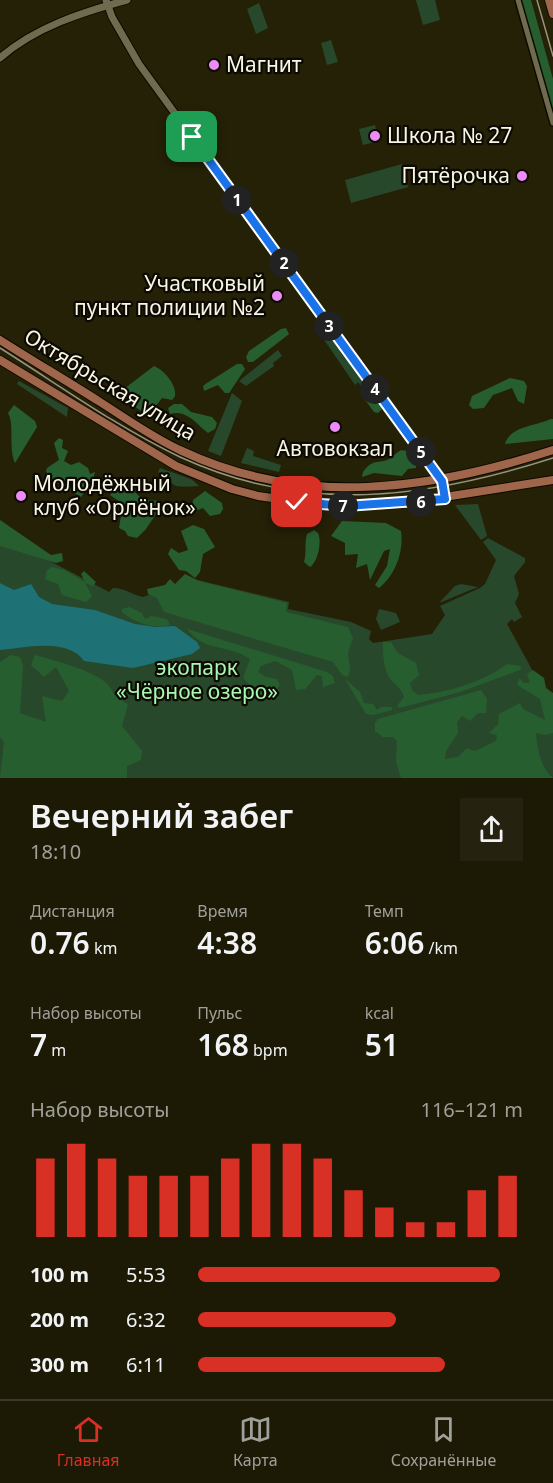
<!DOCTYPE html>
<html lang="ru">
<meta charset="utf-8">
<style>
:root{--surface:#1c1905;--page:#25220f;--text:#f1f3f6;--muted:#a0a09a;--line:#3a3827;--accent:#d93025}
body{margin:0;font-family:"Noto Sans",sans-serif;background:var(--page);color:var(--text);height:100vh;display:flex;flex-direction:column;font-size:22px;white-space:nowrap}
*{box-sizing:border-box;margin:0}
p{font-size:20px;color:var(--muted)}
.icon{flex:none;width:33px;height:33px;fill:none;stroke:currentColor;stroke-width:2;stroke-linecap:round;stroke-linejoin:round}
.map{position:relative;height:778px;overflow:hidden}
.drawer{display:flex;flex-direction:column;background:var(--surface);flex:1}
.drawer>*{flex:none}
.pin{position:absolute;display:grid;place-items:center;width:51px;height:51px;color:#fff;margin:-26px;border-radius:12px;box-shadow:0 3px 9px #0006}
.km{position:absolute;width:30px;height:30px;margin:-15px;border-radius:50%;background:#222;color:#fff;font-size:16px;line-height:30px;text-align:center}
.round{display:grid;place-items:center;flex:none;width:63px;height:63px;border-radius:0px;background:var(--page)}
.summary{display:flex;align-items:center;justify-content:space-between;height:102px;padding:0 30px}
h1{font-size:33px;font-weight:600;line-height:45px}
.figures{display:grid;grid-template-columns:repeat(3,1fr);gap:9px;height:102px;padding:6px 30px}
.figures div{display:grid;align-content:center}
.figures b{font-size:30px;font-weight:600}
.figures small{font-size:16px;font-weight:400}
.figures p{font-size:16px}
.chart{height:168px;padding:12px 30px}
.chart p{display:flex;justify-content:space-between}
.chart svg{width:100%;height:108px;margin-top:6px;stroke:var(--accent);stroke-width:6}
ul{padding:0 30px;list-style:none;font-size:20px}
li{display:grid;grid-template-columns:96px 72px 1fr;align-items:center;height:45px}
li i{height:15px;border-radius:8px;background:var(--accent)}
.dock{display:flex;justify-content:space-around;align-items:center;height:84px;border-top:2px solid var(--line);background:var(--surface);font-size:16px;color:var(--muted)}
.dock a{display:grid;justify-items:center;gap:3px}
.dock .active{color:var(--accent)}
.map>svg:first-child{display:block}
.green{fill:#28482b}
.forest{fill:#275e2f}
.water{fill:#1e7175}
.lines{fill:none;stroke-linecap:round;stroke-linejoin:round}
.minor-casing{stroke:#0e0a00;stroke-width:8}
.tertiary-casing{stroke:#0e0a00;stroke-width:9}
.primary-casing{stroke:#0e0a00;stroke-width:10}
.minor{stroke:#6f6b4f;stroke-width:5}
.tertiary{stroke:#6f6b4f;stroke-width:7}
.primary{stroke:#a0664c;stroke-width:8}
.tram{stroke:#96937f;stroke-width:1.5}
.route-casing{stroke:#fff;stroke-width:12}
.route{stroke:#1a73e8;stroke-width:8}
.poi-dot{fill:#ed8cf9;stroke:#0c0a02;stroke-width:2}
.labels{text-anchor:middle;stroke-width:4.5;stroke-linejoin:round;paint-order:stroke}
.poi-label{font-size:21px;fill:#f8f6e6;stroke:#0c0a02;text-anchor:start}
.street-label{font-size:21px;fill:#f8f6e6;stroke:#0c0a02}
.park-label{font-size:21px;fill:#a9f8af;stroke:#0c0a02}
</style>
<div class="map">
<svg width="553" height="778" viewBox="0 0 553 778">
<rect width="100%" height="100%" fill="#252107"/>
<g class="green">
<path d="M 416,0 L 435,0 L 440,20 L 423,25 Z"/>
<path d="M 259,3 L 268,28 L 256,34 L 247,9 Z"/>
<path d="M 331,40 L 338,62 L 327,65 L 321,43 Z"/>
<path d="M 375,125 L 379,141 L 363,145 L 359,129 Z"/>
<path d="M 402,164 L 408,187 L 351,203 L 345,180 Z"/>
<path d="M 320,323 L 366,382 L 361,386 L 358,382 L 355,385 L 314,325 Z"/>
<path d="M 278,350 L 282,356 L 273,363 L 274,366 L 246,386 L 239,381 Z"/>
<path d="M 19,381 L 68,408 L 67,417 L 17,384 Z"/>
<path d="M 232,393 L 242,401 L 221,456 L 208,451 Z"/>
<path d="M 247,448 L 254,451 L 253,456 L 281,465 L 279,472 L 241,463 Z"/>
<path d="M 160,468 L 191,479 L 199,486 C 167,488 179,486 158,472 Z"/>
<path d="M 478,504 L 487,536 L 481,540 L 455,505 Z"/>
<path d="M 0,535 L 109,592 L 113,588 C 125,588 132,595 143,597 L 193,579 L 289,602 L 288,609 L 351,622 L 371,631 L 369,639 L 373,643 L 432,634 L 445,615 L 440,606 L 480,588 L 485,584 L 496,560 L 483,542 L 488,538 L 525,558 L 525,562 L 514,576 L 519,594 L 515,603 L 522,617 L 514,622 L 512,619 L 507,624 L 553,708 L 553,778 L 0,778 Z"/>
<path d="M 461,584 L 478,587 L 439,603 L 455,586 Z"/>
<path d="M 379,609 L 396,613 L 400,622 L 381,630 L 376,619 Z"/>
</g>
<g class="forest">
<path d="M 521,0 L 531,0 L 553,79 L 553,112 Z"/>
<path d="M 286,328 L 289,334 L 253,362 L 248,362 L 246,357 L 249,351 L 281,329 Z"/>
<path d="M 237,364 L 242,364 L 245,369 L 229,393 L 225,393 L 218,385 L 204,391 L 203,386 L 207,383 Z"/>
<path d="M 154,366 C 164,370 177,385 175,396 L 172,400 L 162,398 L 155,407 L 143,412 L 123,399 L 120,392 Z"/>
<path d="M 510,378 L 524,381 L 527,386 L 524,404 L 518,401 L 512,388 L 493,395 L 484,408 L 473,409 L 469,405 L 472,396 Z"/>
<path d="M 368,390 C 375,392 381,401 382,409 L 378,413 L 374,412 L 363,397 Z"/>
<path d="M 174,404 L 182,404 L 191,412 L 212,417 L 217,423 L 215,429 L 208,433 C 197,425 187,409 170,414 L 168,408 Z"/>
<path d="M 14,405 L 35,421 L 37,427 L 15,463 C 8,447 15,426 8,413 Z"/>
<path d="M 551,419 L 553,419 L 553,439 L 505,444 C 510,426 536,426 551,419 Z"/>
<path d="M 59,438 L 63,440 L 62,448 L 68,451 L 64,461 L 71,465 L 79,462 L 88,468 L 90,474 L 95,472 L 93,480 L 81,497 L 51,479 L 46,472 L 47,468 L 59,460 L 54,443 Z"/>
<path d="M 401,450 L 414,452 L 418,456 L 416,468 L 408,469 L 402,476 L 374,473 L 362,477 L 363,472 C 369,463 374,462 384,461 C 390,460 396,453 401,450 Z"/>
<path d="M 121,483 L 128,485 L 143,500 L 160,501 L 162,505 L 146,529 L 137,538 L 128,536 L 125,531 L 119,528 L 123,504 L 110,495 Z"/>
<path d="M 205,491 L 222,503 L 223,509 L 220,514 L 210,516 L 203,508 L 195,511 L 191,509 L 193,500 Z"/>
<path d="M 0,520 L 51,555 L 62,553 L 63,561 L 56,563 L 0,546 Z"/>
<path d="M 342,521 L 386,523 L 401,531 C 404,550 396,575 379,588 L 375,585 L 387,566 L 390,549 L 384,551 L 370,580 L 367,564 L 356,568 L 358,554 L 345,555 L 345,543 L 331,536 Z"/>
<path d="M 193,525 L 204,529 L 215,547 L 203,554 L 200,572 L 195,578 L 186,571 L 179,570 L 168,554 L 171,548 L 179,553 L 188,550 L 181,531 Z"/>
<path d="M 314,530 L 318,533 C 322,542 318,562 310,567 L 304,562 C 307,552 304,544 307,534 Z"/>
<path d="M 52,567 L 64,570 L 85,582 L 81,574 L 84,571 L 96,582 L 93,586 L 85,583 L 92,596 L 86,602 L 62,595 L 58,584 L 45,579 L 47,570 Z"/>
<path d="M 185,574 L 199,581 L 287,603 L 286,612 L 348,627 L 353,638 L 348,653 L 350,670 L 348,677 L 342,675 L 333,662 L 164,612 L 157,598 L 148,594 L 147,589 L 165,585 L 170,579 L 175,584 Z"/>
<path d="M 129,607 L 142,613 L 145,619 L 151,616 L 167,619 L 170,625 C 153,629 135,623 122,612 L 122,609 Z"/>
<path d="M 187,629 L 327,672 L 333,676 L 335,683 L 323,687 L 322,676 L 317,675 L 305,689 L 296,690 L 292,670 L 275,661 L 261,666 L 258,672 L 266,677 L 277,679 L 280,685 L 272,696 L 262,698 L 258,695 L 262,688 L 250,685 L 243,678 L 250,659 C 229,644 203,652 187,629 Z"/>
<path d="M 383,642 L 391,642 L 398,653 L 416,663 L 419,675 L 410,683 L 412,690 L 418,695 C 449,692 481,683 507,664 L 521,666 L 520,670 L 460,692 L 400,708 L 397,706 L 404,697 C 401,687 394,685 389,677 C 383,667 383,653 383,642 Z"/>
<path d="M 11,655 L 20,657 L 23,666 L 20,713 L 46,722 L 42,696 L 62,701 L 69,691 L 56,667 L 44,677 L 31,665 L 35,655 C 55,661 89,669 105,682 C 116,692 111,696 128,704 L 122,726 L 142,751 L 141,760 L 127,766 L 127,778 L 0,778 L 4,742 L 0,737 L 0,662 Z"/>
<path d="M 533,670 L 544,678 L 546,688 L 553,693 L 553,733 L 545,735 L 536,733 C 537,748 541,769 553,778 L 401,778 L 396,761 L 397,741 L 393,737 L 383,737 L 375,731 L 375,723 L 378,719 L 481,690 L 487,699 L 486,713 L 478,713 L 470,721 L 462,716 L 457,722 L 458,733 L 446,751 L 445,759 L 458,757 L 467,748 L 475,751 L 496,741 L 497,735 L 489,733 L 498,724 L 499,714 L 520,703 L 523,709 L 545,720 L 540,699 L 517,685 L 519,678 L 524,683 L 530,683 L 527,674 Z"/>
<path d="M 345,679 L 360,692 L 364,703 L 373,704 L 377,710 L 381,707 L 392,707 L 392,710 L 373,715 L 366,714 Z"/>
</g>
<path class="water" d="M 0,583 L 14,590 L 31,584 L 39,597 L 52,604 L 95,610 L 135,624 L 156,627 L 175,626 L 197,642 L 200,648 L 192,654 L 133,668 L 84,661 C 68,637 24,648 0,650 Z"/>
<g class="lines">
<defs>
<path id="minor" d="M 518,0 L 553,123"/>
<g id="tertiary">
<path d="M 106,0 L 112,17 L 139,64 L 442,481"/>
<path d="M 0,58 C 35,27 83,12 127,0"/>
</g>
<g id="primary">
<path d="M 549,0 L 553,14"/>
<path d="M 0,340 C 33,361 67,381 100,402 C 127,419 153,438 182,451 C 303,508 431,490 553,450"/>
<path d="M 0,360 L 176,466 L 232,489 L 258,496 L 322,505 L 400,504 L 553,480"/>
<path d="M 442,481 L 445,499"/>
</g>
</defs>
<use href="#minor" class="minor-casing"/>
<use href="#tertiary" class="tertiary-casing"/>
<use href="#primary" class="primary-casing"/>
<use href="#minor" class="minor"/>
<use href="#tertiary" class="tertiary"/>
<use href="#primary" class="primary"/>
<g class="tram">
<path d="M 537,0 L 553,56"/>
<path d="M 0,348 C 59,385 117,427 180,457 C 306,515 425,499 553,458"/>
</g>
</g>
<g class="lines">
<defs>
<path id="route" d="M 192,137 L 442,481 L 445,499 L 346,506 L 297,502"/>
</defs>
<use href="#route" class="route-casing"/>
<use href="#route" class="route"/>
</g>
<g class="poi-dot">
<circle cx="214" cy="65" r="6"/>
<circle cx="375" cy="136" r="6"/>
<circle cx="522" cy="176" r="6"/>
<circle cx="277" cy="296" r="6"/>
<circle cx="335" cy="427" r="6"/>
<circle cx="21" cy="496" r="6"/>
</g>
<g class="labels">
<g class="poi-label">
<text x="226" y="72">Магнит</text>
<text x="387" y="143">Школа № 27</text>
<text x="510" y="183" text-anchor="end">Пятёрочка</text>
<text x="265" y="291" text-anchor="end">Участковый<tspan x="265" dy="24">пункт полиции №2</tspan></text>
<text x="335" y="456" text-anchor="middle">Автовокзал</text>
<text x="33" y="491">Молодёжный<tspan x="33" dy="24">клуб «Орлёнок»</tspan></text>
</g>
<g class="street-label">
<text transform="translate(110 385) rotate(31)" y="7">Октябрьская улица</text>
</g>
<g class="park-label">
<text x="197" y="675">экопарк<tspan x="197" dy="24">«Чёрное озеро»</tspan></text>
</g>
</g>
</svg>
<div class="pin" style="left:192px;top:137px;background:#1e9e55"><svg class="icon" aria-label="arrive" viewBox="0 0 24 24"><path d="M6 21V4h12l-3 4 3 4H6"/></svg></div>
<div class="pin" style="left:297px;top:502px;background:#d93025"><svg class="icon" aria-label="check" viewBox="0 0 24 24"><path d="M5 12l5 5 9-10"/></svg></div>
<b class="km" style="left:237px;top:200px">1</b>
<b class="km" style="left:284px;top:263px">2</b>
<b class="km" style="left:329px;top:326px">3</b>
<b class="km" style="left:375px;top:389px">4</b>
<b class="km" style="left:421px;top:452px">5</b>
<b class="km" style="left:421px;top:502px">6</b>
<b class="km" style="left:343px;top:506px">7</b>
</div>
<section class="drawer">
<div class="summary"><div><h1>Вечерний забег</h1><p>18:10</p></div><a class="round"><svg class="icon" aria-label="share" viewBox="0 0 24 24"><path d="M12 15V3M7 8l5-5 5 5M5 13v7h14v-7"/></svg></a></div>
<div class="figures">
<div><p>Дистанция</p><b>0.76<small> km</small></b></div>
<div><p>Время</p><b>4:38</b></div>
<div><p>Темп</p><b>6:06<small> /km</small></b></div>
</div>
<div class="figures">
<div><p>Набор высоты</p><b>7<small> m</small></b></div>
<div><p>Пульс</p><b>168<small> bpm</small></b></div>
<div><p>kcal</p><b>51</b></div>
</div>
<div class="chart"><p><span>Набор высоты</span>116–121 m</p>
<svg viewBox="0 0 160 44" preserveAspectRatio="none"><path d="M5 44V12M15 44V6M25 44V12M35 44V19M45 44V19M55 44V19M65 44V12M75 44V6M85 44V6M95 44V12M105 44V25M115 44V32M125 44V38M135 44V38M145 44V25M155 44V19"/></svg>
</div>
<ul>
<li><b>100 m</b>5:53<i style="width:93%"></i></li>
<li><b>200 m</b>6:32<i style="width:61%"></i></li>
<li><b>300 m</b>6:11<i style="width:76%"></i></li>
</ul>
</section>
<nav class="dock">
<a class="active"><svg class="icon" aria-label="home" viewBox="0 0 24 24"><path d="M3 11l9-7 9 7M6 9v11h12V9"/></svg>Главная</a>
<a><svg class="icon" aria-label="map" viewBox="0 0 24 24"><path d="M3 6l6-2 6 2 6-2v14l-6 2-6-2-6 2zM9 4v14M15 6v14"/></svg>Карта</a>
<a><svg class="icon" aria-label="saved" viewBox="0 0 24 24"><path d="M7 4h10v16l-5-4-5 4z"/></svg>Сохранённые</a>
</nav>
